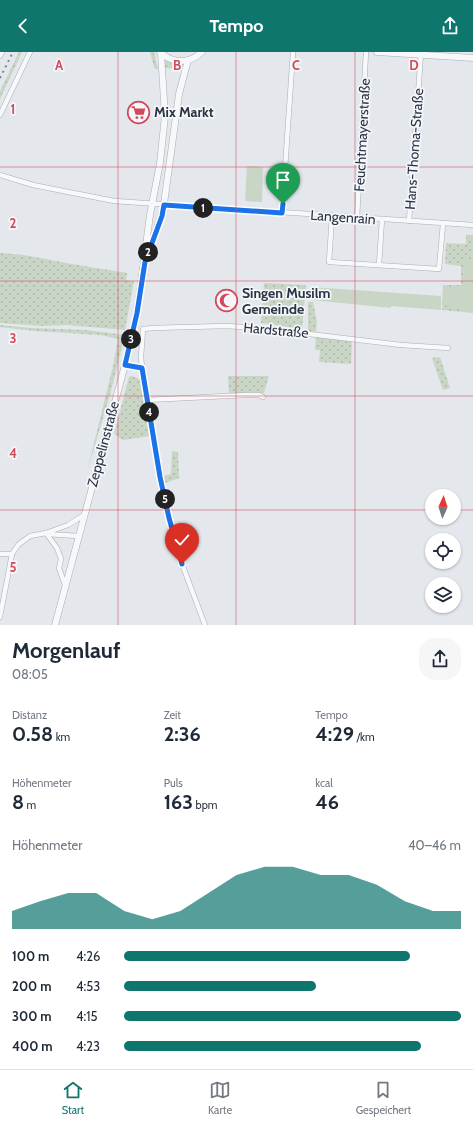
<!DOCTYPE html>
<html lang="de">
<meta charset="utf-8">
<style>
:root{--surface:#fff;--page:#f6f6f7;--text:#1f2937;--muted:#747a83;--line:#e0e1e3;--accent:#0f766e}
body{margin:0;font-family:Cabin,sans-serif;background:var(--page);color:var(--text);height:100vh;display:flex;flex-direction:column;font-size:15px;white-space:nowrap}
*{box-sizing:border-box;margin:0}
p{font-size:13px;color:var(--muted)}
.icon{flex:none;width:22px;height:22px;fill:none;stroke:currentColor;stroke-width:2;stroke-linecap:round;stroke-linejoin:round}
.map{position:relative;height:573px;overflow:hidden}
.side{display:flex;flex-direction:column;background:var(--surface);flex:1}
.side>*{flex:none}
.needle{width:26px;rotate:3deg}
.fabs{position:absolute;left:425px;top:437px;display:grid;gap:8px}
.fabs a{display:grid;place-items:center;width:36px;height:36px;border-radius:50%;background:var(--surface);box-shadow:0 1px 3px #0004;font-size:20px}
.pin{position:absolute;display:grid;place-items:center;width:34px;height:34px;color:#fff;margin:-41px -17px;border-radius:50% 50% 50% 0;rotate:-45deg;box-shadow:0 0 4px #0007}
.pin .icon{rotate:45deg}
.km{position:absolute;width:20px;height:20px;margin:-10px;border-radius:50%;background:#222;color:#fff;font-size:11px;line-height:20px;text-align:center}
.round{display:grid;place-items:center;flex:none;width:42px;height:42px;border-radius:16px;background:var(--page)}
.overview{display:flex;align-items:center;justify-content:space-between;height:68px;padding:0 12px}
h1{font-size:22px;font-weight:700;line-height:30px}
.figures{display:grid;grid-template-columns:repeat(3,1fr);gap:6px;height:68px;padding:4px 12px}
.figures div{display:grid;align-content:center}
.figures b{font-size:20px;font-weight:700}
.figures small{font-size:11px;font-weight:400}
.figures p{font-size:11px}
.chart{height:112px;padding:8px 12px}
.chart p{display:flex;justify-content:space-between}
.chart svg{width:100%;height:72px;margin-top:4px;fill:var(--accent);opacity:.7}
ul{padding:0 12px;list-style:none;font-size:13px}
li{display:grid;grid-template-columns:64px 48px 1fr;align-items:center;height:30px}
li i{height:10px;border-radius:5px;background:var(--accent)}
header{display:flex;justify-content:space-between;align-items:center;height:52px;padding:0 12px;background:var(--accent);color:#fff;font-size:18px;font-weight:700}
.dock{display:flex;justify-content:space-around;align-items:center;height:56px;border-top:1px solid var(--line);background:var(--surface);font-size:11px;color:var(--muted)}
.dock a{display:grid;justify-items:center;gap:2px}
.dock .active{color:var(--accent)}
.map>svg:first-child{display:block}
.grass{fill:url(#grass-dots)}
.park{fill:#c9d6c5}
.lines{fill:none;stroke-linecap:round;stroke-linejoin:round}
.minor-casing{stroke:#a9aeb7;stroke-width:5.5}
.tertiary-casing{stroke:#a9aeb7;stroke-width:7}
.minor{stroke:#f7f8fa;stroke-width:4.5}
.tertiary{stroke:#f7f8fa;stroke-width:6}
.rail{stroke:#7d8696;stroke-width:2;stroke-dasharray:2 4;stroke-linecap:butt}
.route-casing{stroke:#fff;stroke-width:8}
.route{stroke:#1a73e8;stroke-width:5}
.grid{fill:none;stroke:#d1495b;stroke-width:1;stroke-opacity:0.55}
.labels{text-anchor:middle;stroke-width:3.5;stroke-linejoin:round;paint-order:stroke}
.poi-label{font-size:14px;font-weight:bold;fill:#2b3445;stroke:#f4f6f9;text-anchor:start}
.street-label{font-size:14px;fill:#2b3445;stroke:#f4f6f9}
.grid-label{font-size:13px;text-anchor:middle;font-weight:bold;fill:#d1495b;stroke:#f4f6f9;stroke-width:3.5;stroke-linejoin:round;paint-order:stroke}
</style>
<header><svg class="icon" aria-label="back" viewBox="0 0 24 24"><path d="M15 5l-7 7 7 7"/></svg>Tempo<svg class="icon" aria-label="share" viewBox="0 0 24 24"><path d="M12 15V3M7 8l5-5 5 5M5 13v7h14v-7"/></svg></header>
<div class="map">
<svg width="473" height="573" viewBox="0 0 473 573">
<defs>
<pattern id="grass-dots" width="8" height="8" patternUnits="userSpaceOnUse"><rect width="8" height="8" fill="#c9d6c5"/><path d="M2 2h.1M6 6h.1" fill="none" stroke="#adb8ab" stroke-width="1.8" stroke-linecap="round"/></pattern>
</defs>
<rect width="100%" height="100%" fill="#e4e7ec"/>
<g class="grass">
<path d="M 19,0 L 22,0 L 0,47 L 0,39 Z"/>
<path d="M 150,0 L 154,0 L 158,17 L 155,17 L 154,15 Z"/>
<path d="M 164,7 L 173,11 L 184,12 L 181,17 L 165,16 Z"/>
<path d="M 466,183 L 473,183 L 473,261 L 442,258 L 443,233 L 461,233 L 461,214 L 445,212 L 446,191 L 466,192 Z"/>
<path d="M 0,201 L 24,203 L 72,212 L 127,221 L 126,228 L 134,229 L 125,278 L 68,273 L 41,274 L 0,271 Z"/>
<path d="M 264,231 L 306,233 L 302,277 L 261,271 Z"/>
<path d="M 308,250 L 313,250 L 317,270 L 316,280 L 308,279 Z"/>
<path d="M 0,273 L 31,276 L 86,278 L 125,283 L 111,339 L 87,420 L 113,314 L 118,287 L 101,283 L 35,279 L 0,275 Z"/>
<path d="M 316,284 L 352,288 L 351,312 L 319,310 L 320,298 L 315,298 Z"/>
<path d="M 440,305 L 450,336 L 443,338 L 432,306 Z"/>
<path d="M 131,324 L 137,326 L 140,328 L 150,384 L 123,388 L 114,382 L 129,325 Z"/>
<path d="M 228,324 L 269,324 L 264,341 L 229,342 Z"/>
<path d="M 172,399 L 178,400 L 179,426 L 165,431 L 163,424 L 171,422 Z"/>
</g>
<g class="park">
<path d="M 247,114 L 263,115 L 262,150 L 245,149 Z"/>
<path d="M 464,206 L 473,207 L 473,258 L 471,260 L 444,253 L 445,235 L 463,234 Z"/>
<path d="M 311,235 L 441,244 L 441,258 L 391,254 L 391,256 L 312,248 Z"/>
</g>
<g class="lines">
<defs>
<g id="minor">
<path d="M 0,4 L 2,0"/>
<path d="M 0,63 L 30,0"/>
<path d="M 0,123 L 33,133 L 114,149 L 473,173"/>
<path d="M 282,161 L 293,0"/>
<path d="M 332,164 L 329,210 L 439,217 L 443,172"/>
<path d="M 357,166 L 366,0"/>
<path d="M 409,169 L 421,1"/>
<path d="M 379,213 L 382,167"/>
<path d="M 125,313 L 142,316"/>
<path d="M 147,348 L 246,343 L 259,343 L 263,345"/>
<path d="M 46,481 L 57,496 L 61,507 L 59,516 L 65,533"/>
<path d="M 47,482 L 78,484"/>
<path d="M 0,502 L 12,502"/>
<path d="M 0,565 L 12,502 L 18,493 L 30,484 L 46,481 L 68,473 L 84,463"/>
<path d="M 205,573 L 182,512 L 169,466 L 144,336 L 141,305 L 143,277 L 153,276 L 225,274 L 259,276 L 401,293 L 448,296"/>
</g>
<g id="tertiary">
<path d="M 160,0 C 173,12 189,12 202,0"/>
<path d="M 377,0 L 473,6"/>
<path d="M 148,200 L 163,159 L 179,42 L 188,8"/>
<path d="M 55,573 L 125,313 L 137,261 L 150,163 L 160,111 L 165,64 L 161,1"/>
</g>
</defs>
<use href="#minor" class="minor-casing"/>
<use href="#tertiary" class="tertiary-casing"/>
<use href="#minor" class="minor"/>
<use href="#tertiary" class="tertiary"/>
<path class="rail" d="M 0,26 L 13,0"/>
</g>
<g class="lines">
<defs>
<path id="route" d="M 182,512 L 169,466 L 160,425 L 142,316 L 125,313 L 137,261 L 145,210 L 162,164 L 164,153 L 282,161 L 283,152"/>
</defs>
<use href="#route" class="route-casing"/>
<use href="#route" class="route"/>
</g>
<path class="grid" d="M 118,0 L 118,573M 236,0 L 236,573M 355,0 L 355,573M 0,115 L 473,115M 0,229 L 473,229M 0,344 L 473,344M 0,458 L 432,458M 454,458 L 473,458"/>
<defs>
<symbol id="supermarket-ring" viewBox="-11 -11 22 22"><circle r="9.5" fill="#f4f6f9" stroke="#d1495b" stroke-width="1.5"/><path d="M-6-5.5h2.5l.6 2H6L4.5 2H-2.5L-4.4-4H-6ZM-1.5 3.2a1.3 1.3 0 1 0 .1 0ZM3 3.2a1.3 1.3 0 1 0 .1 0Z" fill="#d1495b"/></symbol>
<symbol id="mosque-ring" viewBox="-11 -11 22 22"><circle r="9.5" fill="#f4f6f9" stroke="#d1495b" stroke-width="1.5"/><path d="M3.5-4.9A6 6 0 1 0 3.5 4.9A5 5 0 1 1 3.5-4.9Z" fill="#d1495b"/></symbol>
</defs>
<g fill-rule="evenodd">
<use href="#supermarket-ring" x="126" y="48" width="25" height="25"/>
<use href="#mosque-ring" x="214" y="236" width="25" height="25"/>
</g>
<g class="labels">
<g class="poi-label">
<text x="154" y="65">Mix Markt</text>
<text x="242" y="246">Singen Musilm<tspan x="242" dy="16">Gemeinde</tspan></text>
</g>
<g class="street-label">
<text transform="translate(362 83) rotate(-87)" y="5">Feuchtmayerstraße</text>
<text transform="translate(414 97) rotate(-86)" y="5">Hans-Thoma-Straße</text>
<text transform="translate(343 165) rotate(4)" y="5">Langenrain</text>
<text transform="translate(276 278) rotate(5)" y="5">Hardstraße</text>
<text transform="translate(103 392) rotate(-75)" y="5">Zeppelinstraße</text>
</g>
</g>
<g class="grid-label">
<text x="59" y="18">A</text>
<text x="177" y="18">B</text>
<text x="296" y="18">C</text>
<text x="414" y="18">D</text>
<text x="13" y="62">1</text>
<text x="13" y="176">2</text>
<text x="13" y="291">3</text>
<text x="13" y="406">4</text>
<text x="13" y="520">5</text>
</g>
</svg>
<div class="fabs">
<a><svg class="needle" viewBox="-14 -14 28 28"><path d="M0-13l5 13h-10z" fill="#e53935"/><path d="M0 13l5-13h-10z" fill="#747a83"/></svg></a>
<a><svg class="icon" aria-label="locate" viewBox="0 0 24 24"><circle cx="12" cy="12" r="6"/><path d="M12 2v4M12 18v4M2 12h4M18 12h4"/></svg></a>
<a><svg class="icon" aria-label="layers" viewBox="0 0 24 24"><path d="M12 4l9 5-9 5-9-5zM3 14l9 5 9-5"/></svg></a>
</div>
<div class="pin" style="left:283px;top:152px;background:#1e9e55"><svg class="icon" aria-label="arrive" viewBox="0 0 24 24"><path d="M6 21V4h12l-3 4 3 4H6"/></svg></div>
<div class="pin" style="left:182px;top:512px;background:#d93025"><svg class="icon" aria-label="check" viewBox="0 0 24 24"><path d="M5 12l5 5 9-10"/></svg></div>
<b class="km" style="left:203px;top:156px">1</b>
<b class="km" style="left:148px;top:200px">2</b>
<b class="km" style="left:131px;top:287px">3</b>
<b class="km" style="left:149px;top:360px">4</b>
<b class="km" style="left:165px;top:447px">5</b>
</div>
<section class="side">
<div class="overview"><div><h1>Morgenlauf</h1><p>08:05</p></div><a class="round"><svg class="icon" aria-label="share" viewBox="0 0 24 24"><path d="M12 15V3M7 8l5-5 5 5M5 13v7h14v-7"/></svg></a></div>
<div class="figures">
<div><p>Distanz</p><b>0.58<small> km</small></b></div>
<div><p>Zeit</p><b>2:36</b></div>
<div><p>Tempo</p><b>4:29<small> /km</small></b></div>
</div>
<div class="figures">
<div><p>Höhenmeter</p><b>8<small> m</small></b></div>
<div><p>Puls</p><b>163<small> bpm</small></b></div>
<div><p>kcal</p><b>46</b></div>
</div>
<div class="chart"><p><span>Höhenmeter</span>40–46 m</p>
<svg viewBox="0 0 160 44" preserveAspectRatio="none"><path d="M0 44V33L10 27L20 22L30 22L40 33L50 38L60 33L70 22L80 11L90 6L100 6L110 11L120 11L130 17L140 27L150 33L160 33V44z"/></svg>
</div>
<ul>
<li><b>100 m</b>4:26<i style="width:85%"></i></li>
<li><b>200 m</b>4:53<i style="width:57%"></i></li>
<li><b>300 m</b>4:15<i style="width:100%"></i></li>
<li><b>400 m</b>4:23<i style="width:88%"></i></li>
</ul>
</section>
<nav class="dock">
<a class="active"><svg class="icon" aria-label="home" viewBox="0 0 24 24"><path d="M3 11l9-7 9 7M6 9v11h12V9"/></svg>Start</a>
<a><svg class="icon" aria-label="map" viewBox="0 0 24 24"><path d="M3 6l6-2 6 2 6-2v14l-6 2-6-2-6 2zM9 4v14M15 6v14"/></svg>Karte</a>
<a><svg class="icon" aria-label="saved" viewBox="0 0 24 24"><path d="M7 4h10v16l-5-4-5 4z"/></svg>Gespeichert</a>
</nav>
